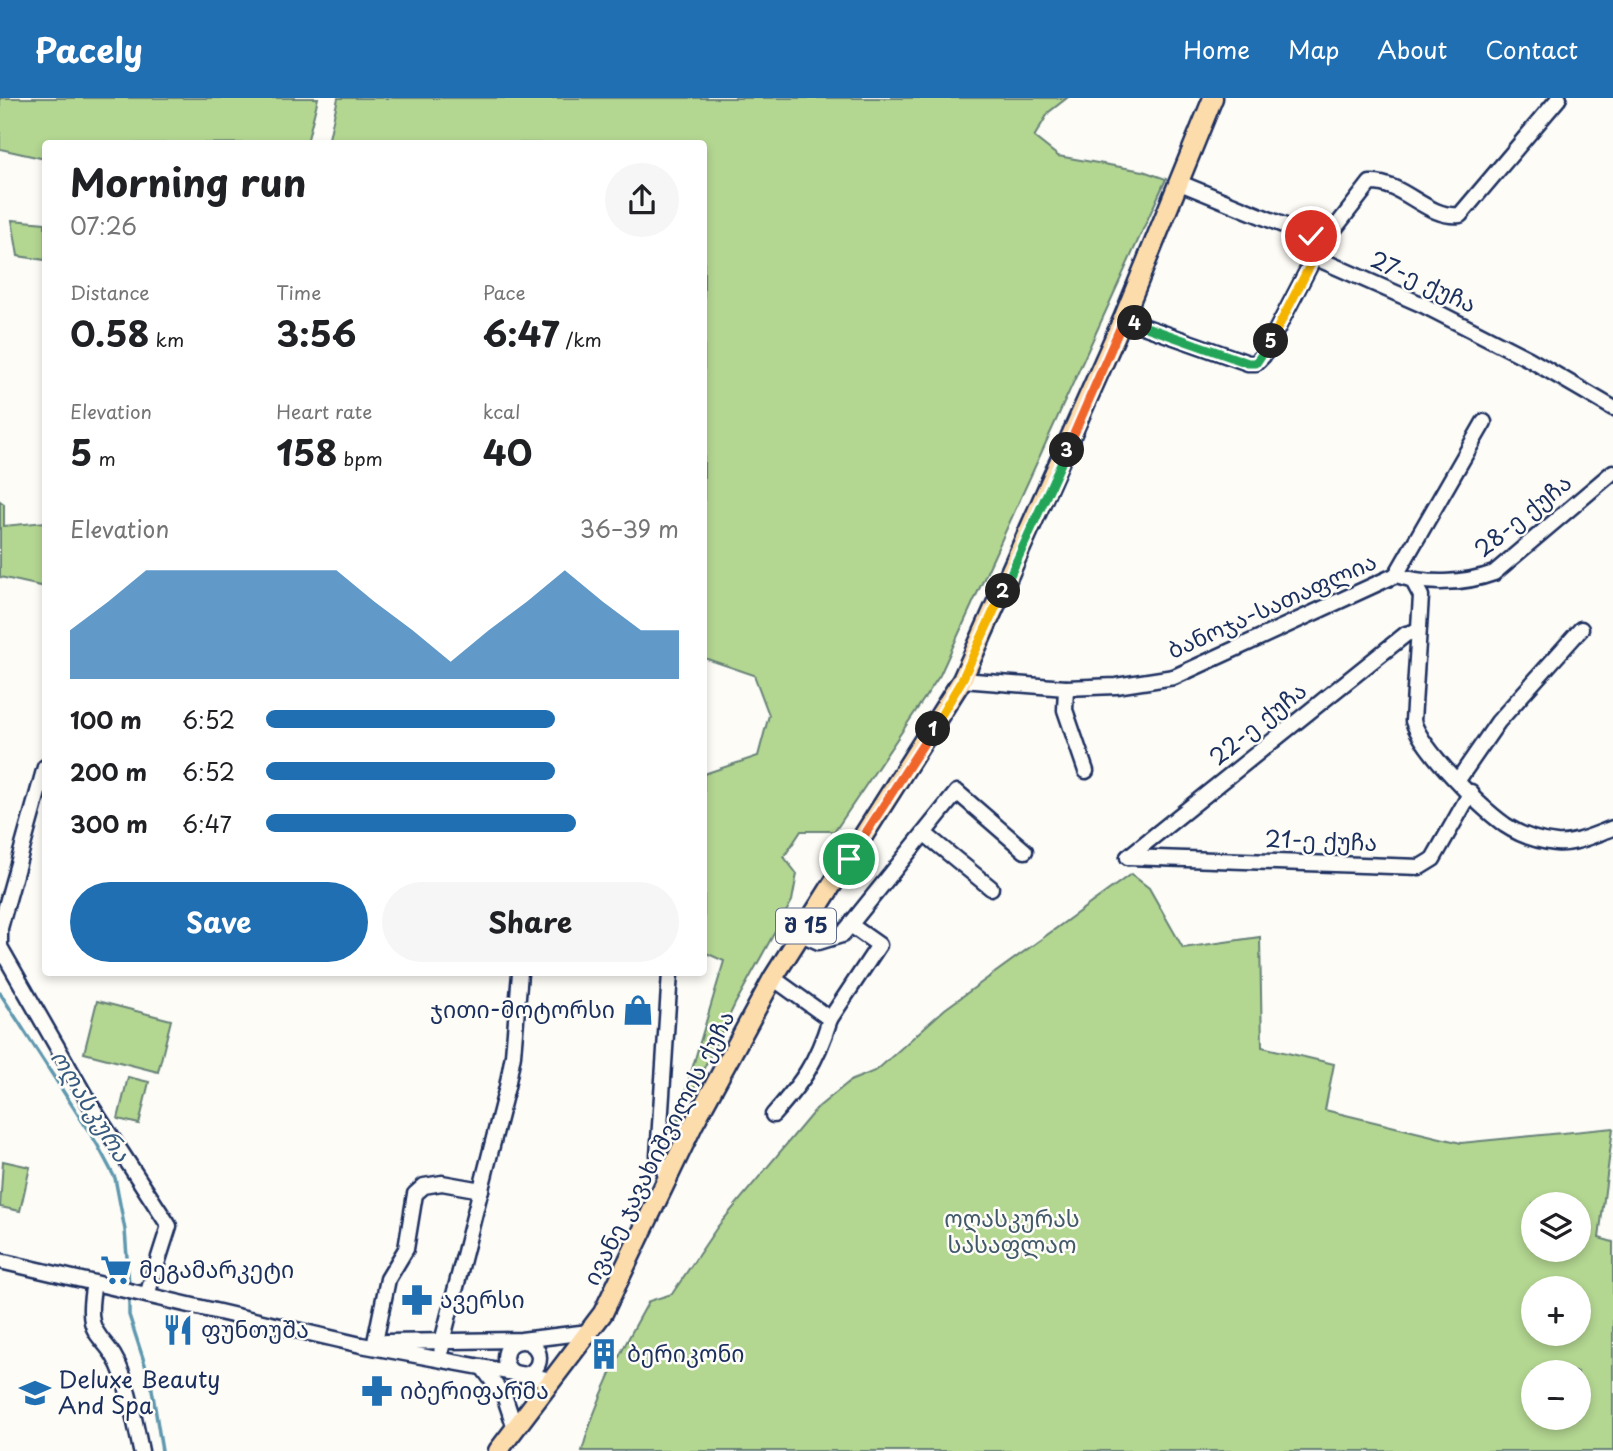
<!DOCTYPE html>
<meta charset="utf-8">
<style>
:root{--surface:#fff;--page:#f6f6f6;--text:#202124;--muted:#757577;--accent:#1f6fb2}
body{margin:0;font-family:"Playpen Sans","Noto Sans Georgian",sans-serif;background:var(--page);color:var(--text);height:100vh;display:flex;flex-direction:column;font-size:26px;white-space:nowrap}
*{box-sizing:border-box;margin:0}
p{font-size:23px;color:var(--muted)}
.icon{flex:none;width:38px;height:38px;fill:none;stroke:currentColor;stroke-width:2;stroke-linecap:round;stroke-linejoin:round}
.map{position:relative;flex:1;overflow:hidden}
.details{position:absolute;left:42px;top:42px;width:665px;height:836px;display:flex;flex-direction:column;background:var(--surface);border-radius:7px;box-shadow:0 4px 10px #0003}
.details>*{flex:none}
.fabs{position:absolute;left:1521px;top:1094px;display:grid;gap:14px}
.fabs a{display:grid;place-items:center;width:70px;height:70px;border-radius:50%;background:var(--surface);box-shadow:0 4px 10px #0003;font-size:35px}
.pin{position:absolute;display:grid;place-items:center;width:60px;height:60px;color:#fff;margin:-30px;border:4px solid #fff;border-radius:50%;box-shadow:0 2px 7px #0007}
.km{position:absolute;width:35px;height:35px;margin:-18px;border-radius:50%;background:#222;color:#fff;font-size:19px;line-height:35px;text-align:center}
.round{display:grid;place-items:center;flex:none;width:74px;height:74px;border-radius:37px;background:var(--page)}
.summary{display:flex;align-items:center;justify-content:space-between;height:119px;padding:0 28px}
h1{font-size:38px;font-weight:700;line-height:52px}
.stats{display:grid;grid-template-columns:repeat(3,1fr);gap:10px;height:119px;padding:7px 28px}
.stats div{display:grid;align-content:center}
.stats b{font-size:35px;font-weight:700}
.stats small{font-size:19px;font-weight:400}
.stats p{font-size:19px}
.chart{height:196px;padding:14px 28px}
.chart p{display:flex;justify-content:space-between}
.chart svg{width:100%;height:126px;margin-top:7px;fill:var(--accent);opacity:.7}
.button{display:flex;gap:14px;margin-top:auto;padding:14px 28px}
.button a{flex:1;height:80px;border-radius:42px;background:var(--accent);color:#fff;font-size:28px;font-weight:700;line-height:80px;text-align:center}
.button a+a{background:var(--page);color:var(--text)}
ul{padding:0 28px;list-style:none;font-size:23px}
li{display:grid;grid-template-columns:112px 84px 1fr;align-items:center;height:52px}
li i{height:18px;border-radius:9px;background:var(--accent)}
header{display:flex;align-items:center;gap:42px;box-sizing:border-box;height:98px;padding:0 35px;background:var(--accent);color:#fff}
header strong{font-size:33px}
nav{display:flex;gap:38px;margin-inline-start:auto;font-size:24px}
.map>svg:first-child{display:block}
.green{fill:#b3d691;stroke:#678278;stroke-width:2;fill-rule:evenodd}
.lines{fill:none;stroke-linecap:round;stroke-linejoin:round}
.stream{stroke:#5f98ae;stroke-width:3.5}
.minor-casing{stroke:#1b2f5e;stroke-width:19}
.major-casing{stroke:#1b2f5e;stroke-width:23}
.minor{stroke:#fdfcf7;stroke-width:14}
.major{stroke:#fddcac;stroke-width:18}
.split-1-casing{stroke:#fff;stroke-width:14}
.split-2-casing{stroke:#fff;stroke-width:14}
.split-3-casing{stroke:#fff;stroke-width:14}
.split-4-casing{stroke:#fff;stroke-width:14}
.split-5-casing{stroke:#fff;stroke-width:14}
.split-6-casing{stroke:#fff;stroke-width:14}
.split-1{stroke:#f0652b;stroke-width:9}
.split-2{stroke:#f5b400;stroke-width:9}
.split-3{stroke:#22a559;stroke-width:9}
.split-4{stroke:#f0652b;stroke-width:9}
.split-5{stroke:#22a559;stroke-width:9}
.split-6{stroke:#f5b400;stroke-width:9}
.labels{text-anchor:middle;stroke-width:5;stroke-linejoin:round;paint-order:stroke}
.shield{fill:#fdfcf7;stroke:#5f6c8c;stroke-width:2}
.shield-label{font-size:21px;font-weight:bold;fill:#1b2f5e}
.street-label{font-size:23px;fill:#1b2f5e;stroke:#fdfcf7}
.poi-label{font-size:23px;fill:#1b2f5e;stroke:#fdfcf7;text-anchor:start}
.park-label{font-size:23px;fill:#41596b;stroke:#fdfcf7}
.water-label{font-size:24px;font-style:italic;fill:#375b7f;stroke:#fdfcf7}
</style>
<header>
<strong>Pacely</strong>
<nav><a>Home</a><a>Map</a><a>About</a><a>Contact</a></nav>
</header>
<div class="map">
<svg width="1613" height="1353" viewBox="0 0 1613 1353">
<rect width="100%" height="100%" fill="#fdfcf7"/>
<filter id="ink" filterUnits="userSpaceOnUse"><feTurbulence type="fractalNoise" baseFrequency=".0143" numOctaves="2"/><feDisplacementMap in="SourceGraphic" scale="14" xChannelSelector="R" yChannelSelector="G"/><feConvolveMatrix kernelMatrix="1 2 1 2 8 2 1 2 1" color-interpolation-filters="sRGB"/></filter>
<g filter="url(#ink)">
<g class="green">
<path d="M 0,0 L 318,0 L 307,45 L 46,46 L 45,61 L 0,51 Z"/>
<path d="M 338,0 L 1067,0 L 1049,14 L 1034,39 L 1058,58 L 1143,73 L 1166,81 L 940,577 L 835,733 L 801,733 L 784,759 L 797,776 L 792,803 L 735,906 L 674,1032 L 724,863 L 704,854 L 704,676 L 758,658 L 769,617 L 754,577 L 704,560 L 704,46 L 328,45 Z"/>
<path d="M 12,122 L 45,125 L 45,162 L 18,158 Z"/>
<path d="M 0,403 L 4,406 L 4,428 L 45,424 L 45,489 L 0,479 Z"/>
<path d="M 1131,776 L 1149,790 L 1183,850 L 1260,839 L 1262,949 L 1334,966 L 1325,1012 L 1461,1045 L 1613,1030 L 1599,1140 L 1613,1144 L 1613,1353 L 582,1353 C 596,1300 622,1251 649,1203 L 672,1196 L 718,1128 L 816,1011 L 850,983 L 877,972 L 945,911 ZM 1533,1106 L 1578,1106 L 1578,1152 L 1533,1152 ZM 1533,1190 L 1578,1190 L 1578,1236 L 1533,1236 ZM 1533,1274 L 1578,1274 L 1578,1320 L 1533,1320 Z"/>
<path d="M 97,903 L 171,922 L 158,974 L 84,955 Z"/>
<path d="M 128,979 L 149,984 L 139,1026 L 118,1021 Z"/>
<path d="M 3,1063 L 30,1069 L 20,1113 L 0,1109 Z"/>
</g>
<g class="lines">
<g class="stream">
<path d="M 0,895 L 97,1046 L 115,1080 L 125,1132 L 129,1187"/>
<path d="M 129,1199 L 129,1217 L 151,1285 L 162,1353"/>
</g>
<defs>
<g id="minor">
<path d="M 1180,85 L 1310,138 L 1323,163 L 1423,207 L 1529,261 L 1613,310"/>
<path d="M 1123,221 L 1248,265 L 1256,265 L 1263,258 L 1318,152 L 1370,85 C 1403,83 1427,121 1460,117 L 1559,0"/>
<path d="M 1396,477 L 1484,324"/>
<path d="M 1413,483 L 1421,498 L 1413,623 C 1422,652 1479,708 1505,727 C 1520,737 1538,743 1556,745 C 1574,747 1596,736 1613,730"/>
<path d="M 962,582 L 1066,590 L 1116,588 L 1174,579 L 1396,477 C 1425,487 1464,486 1494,475 L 1613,374"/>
<path d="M 1066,590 L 1065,612 L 1086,673"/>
<path d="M 45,669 L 0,830 L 0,849 L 88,1003 L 169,1128 L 147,1197"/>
<path d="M 1458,682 L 1498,624 L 1581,531"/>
<path d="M 925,736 L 991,790"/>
<path d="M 1128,759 L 1420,769 L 1433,761 L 1471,694"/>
<path d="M 1128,759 L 1406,536 L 1418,533"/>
<path d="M 801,836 L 819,844 L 842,837 L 957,694 L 1025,753"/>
<path d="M 773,880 L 830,921 L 879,847 L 852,828"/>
<path d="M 773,1017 C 803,983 816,966 830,921"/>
<path d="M 668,1083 L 658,1058 L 670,875"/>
<path d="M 0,1163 L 361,1247 L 552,1282"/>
<path d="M 94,1185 C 82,1247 107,1231 123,1278 C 131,1303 136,1328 141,1353"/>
<circle cx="522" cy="1260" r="17"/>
<path d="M 375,1244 L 388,1181 L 406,1151 L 415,1096 L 424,1088 L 442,1085 L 481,1092"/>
<path d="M 386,1244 L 521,1242 L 589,1234"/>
<path d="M 441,1261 L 442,1244 L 507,989 L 513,957 L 520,875"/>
<path d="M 483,1270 L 505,1300 L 515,1330"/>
</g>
<path id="major" d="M 498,1353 L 603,1215 L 693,1027 L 773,880 L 962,582 L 1123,221 L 1213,0"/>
</defs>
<use href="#minor" class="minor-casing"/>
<use href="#major" class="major-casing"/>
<use href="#minor" class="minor"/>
<use href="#major" class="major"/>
</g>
</g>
<g class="lines" filter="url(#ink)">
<defs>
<path id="split-1" d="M 849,761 L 933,631"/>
<path id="split-2" d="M 933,631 L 962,582 L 1003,493"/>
<path id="split-3" d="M 1003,493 L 1067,352"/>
<path id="split-4" d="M 1067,352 L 1124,221 L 1135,225"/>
<path id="split-5" d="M 1135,225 L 1248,265 L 1256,265 L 1271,243"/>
<path id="split-6" d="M 1271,243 L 1318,152 L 1311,138"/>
</defs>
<use href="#split-1" class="split-1-casing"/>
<use href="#split-2" class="split-2-casing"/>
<use href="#split-3" class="split-3-casing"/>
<use href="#split-4" class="split-4-casing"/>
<use href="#split-5" class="split-5-casing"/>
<use href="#split-6" class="split-6-casing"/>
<use href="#split-1" class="split-1"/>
<use href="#split-2" class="split-2"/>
<use href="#split-3" class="split-3"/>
<use href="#split-4" class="split-4"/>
<use href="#split-5" class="split-5"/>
<use href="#split-6" class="split-6"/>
</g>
<defs>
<symbol id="shop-bare" viewBox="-9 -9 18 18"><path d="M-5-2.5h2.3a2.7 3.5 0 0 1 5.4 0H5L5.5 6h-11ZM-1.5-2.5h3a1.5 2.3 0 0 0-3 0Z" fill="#1f6fb2" stroke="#fdfcf7" stroke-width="2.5" paint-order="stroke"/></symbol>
<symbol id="supermarket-bare" viewBox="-9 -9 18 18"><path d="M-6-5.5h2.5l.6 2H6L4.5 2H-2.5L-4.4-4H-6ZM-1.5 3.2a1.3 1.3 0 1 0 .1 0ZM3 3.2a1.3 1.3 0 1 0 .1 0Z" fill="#1f6fb2" stroke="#fdfcf7" stroke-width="2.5" paint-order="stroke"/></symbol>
<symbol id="pharmacy-bare" viewBox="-9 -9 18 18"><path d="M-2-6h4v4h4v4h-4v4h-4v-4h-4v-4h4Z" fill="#1f6fb2" stroke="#fdfcf7" stroke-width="2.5" paint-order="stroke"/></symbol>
<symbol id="restaurant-bare" viewBox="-9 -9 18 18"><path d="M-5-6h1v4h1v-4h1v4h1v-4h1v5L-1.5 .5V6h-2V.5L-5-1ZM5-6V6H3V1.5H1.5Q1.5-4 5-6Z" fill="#1f6fb2" stroke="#fdfcf7" stroke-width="2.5" paint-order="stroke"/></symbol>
<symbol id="building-bare" viewBox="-9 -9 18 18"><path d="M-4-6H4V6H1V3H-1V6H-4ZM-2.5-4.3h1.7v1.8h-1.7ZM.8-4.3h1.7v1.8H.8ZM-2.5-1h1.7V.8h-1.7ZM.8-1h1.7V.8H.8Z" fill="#1f6fb2" stroke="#fdfcf7" stroke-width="2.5" paint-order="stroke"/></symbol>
<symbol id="school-bare" viewBox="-9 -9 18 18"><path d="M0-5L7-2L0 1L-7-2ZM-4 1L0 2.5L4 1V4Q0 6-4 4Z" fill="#1f6fb2" stroke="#fdfcf7" stroke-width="2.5" paint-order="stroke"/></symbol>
</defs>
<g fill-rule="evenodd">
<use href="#shop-bare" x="616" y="890" width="44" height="44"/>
<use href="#supermarket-bare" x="94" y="1150" width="44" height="44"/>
<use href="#pharmacy-bare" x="395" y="1180" width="44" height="44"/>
<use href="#restaurant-bare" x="156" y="1210" width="44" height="44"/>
<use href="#building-bare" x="582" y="1234" width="44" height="44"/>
<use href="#pharmacy-bare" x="355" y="1271" width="44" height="44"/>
<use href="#school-bare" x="13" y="1273" width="44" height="44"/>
</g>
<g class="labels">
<rect class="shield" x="776" y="810.5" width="60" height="35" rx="5"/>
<g class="shield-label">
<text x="806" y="835">შ 15</text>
</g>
<g class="street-label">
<text transform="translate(1423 184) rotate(25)" y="8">27-ე ქუჩა</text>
<text transform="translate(1523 418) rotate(-39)" y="8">28-ე ქუჩა</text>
<text transform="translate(1272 508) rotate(-24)" y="8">ბანოჯა-სათაფლია</text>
<text transform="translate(1258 626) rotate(-39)" y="8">22-ე ქუჩა</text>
<text transform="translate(1321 743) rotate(2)" y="8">21-ე ქუჩა</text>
<text transform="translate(659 1050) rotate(-63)" y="8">ივანე ჯავახიშვილის ქუჩა</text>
</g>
<g class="poi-label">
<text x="615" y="920" text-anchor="end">ჯითი-მოტორსი</text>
<text x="139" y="1180">მეგამარკეტი</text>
<text x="440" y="1210">ავერსი</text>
<text x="201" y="1240">ფუნთუშა</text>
<text x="627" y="1264">ბერიკონი</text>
<text x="58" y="1290">Deluxe Beauty<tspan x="58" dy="26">And Spa</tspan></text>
<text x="400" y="1301">იბერიფარმა</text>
</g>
<g class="park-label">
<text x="1012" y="1129">ოღასკურას<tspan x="1012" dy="26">სასაფლაო</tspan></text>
</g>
<g class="water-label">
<text transform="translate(90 1008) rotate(58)" y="8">ოღასკურა</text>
</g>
</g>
</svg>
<div class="fabs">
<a><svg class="icon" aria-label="layers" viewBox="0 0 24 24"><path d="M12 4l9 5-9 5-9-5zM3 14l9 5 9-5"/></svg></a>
<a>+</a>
<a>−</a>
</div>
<div class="pin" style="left:849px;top:761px;background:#1e9e55"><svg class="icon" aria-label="arrive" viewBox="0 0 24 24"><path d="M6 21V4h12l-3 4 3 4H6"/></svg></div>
<div class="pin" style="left:1311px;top:138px;background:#d93025"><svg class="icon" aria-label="check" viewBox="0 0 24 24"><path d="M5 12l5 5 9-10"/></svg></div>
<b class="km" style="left:933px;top:631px">1</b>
<b class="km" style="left:1003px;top:493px">2</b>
<b class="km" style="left:1067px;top:352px">3</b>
<b class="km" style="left:1135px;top:225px">4</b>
<b class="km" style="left:1271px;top:243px">5</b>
<section class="details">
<div class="summary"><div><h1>Morning run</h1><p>07:26</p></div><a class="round"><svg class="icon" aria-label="share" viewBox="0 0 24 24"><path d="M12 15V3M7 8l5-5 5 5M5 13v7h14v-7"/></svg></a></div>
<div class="stats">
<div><p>Distance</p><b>0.58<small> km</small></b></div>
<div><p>Time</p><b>3:56</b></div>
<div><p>Pace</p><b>6:47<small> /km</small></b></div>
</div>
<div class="stats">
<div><p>Elevation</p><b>5<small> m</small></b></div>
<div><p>Heart rate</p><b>158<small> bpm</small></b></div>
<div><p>kcal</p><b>40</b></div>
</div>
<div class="chart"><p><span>Elevation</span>36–39 m</p>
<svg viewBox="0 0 160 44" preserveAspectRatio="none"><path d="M0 44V27L10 17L20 6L30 6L40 6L50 6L60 6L70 6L80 17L90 27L100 38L110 27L120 17L130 6L140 17L150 27L160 27V44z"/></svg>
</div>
<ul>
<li><b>100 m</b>6:52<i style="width:70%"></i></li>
<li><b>200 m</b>6:52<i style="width:70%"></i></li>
<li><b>300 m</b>6:47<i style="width:75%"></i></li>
</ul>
<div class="button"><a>Save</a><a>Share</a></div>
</section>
</div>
